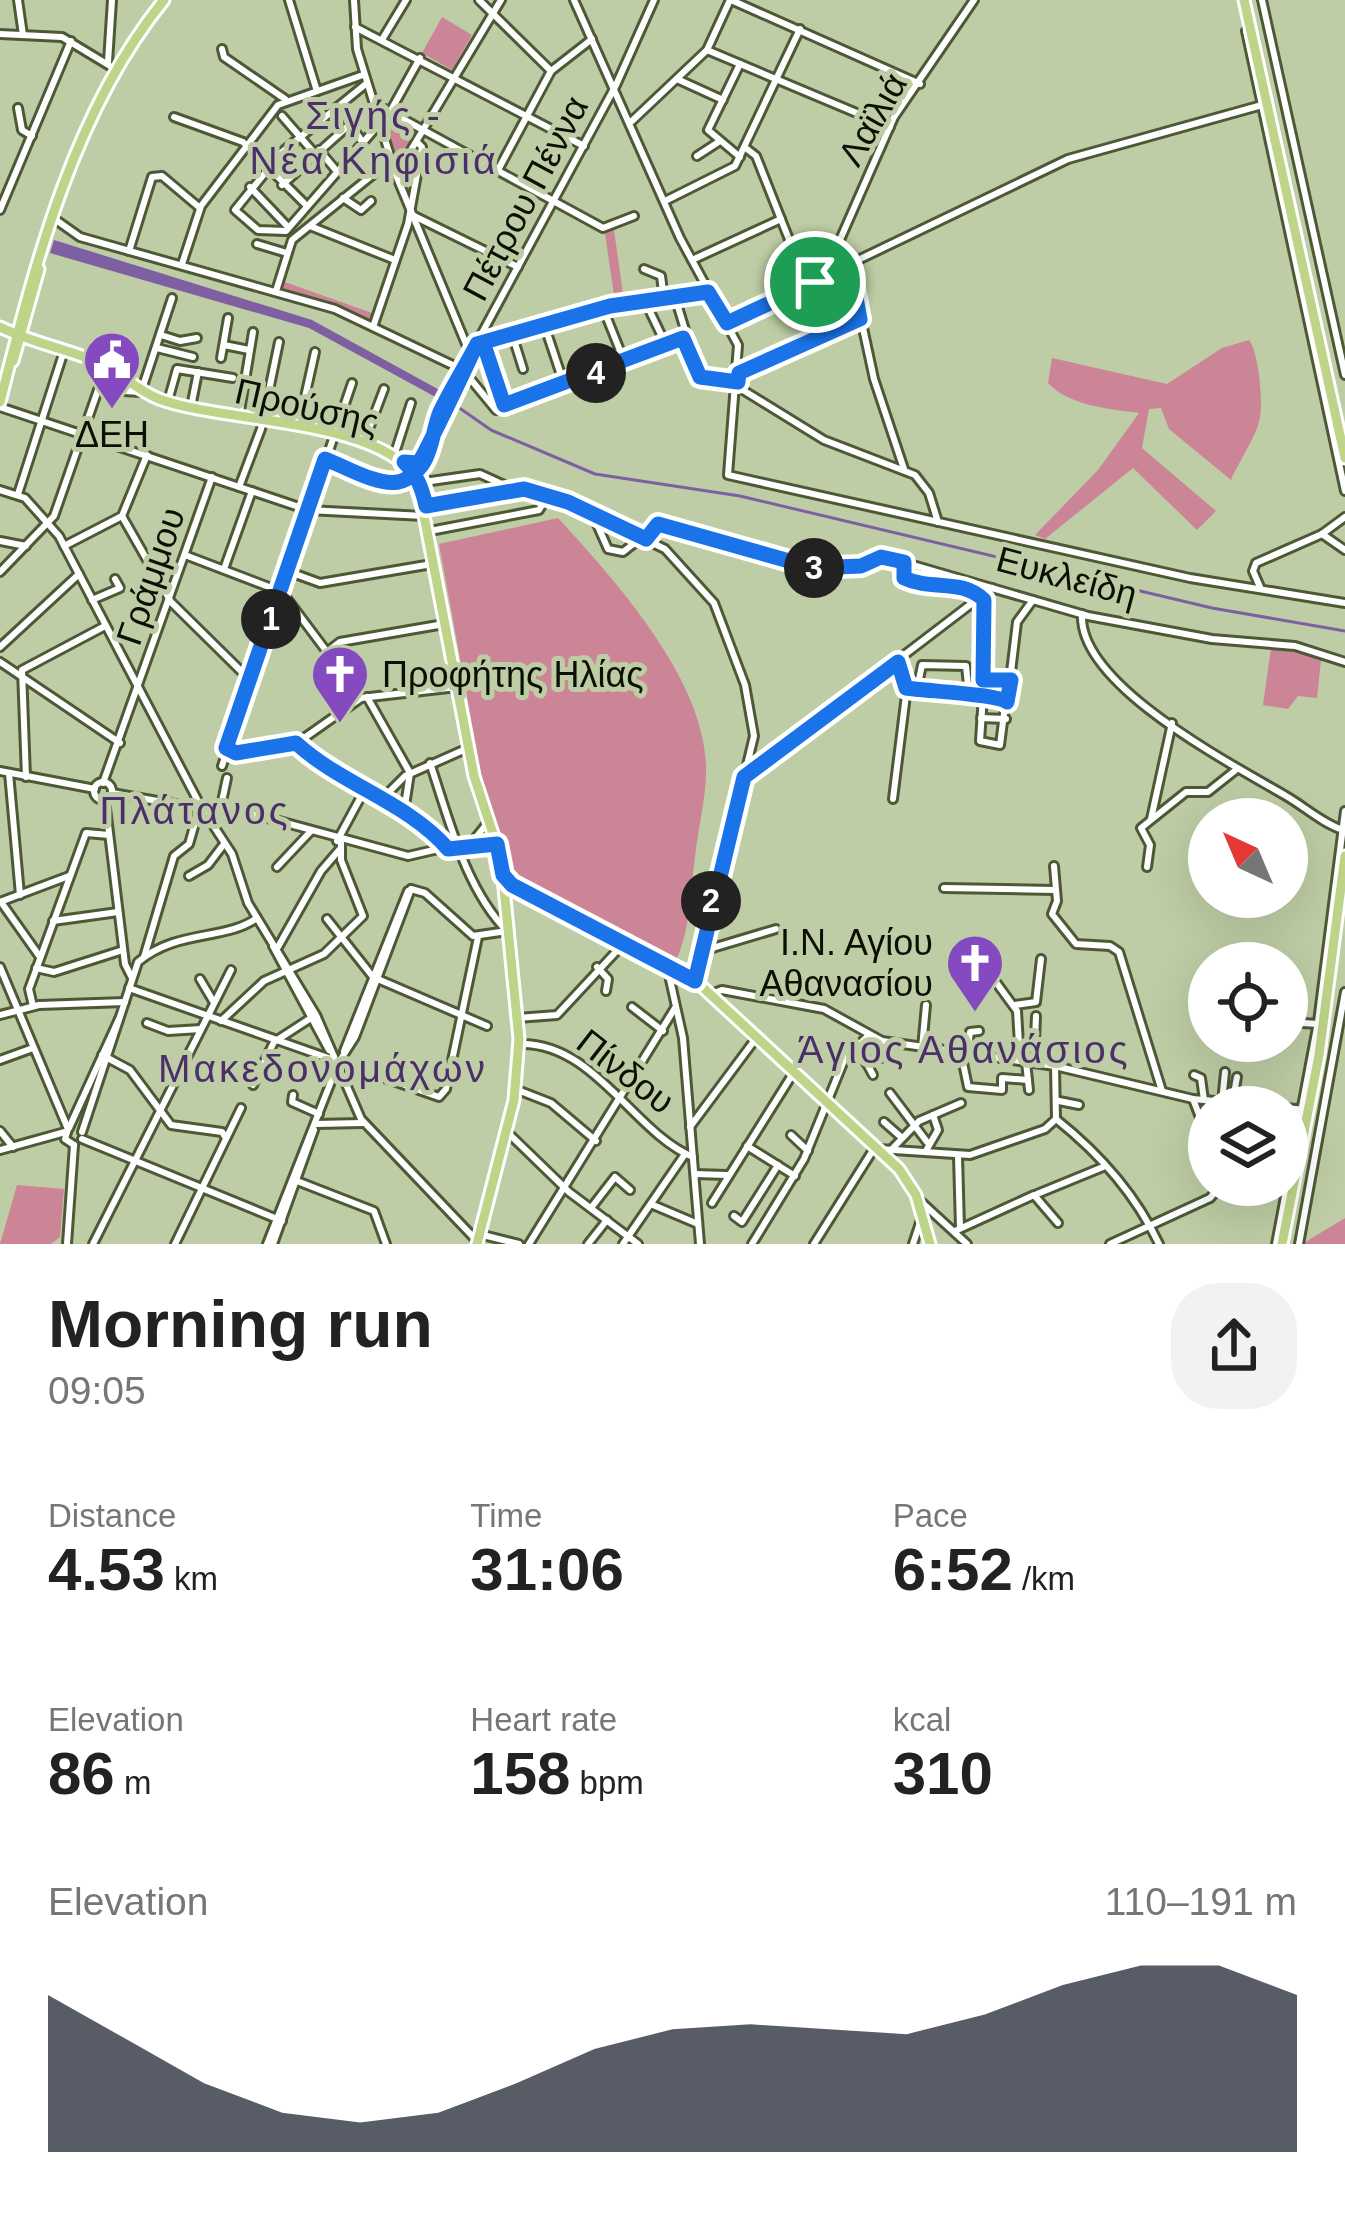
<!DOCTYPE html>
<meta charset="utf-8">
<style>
:root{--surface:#fff;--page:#f2f2f2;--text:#222;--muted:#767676;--accent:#111827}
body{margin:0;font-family:Helvetica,sans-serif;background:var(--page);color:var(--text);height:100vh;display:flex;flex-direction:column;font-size:45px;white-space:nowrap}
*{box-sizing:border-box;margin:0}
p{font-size:39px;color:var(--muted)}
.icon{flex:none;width:66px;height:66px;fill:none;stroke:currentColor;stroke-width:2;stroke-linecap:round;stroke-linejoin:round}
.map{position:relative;height:1244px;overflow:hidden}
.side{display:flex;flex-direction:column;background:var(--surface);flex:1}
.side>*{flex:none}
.needle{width:78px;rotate:316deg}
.controls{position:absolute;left:1188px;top:798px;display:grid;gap:24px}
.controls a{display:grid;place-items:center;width:120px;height:120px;border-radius:50%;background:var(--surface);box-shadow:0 12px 48px #0002;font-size:60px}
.pin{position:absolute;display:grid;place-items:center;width:102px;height:102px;color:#fff;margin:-51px;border:6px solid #fff;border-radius:50%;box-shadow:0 3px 12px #0007}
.km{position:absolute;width:60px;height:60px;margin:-30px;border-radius:50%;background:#222;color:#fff;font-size:33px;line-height:60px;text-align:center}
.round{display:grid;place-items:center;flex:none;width:126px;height:126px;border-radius:48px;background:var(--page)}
.headline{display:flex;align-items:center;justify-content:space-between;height:204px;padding:0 48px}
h1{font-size:66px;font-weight:700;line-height:90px}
.metrics{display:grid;grid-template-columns:repeat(3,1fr);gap:18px;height:204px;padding:12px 48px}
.metrics div{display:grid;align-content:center}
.metrics b{font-size:60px;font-weight:700}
.metrics small{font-size:33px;font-weight:400}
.metrics p{font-size:33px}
.chart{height:336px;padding:24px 48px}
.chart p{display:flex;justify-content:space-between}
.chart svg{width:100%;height:216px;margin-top:12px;fill:var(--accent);opacity:.7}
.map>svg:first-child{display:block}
.green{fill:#cc8596}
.water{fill:#7e60a2}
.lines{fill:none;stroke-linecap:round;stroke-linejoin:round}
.stream{stroke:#7e60a2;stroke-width:3}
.minor-casing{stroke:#4d5936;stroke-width:12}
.major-casing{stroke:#fff;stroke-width:15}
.minor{stroke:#fff;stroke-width:6}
.major{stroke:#bed489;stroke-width:9}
.route-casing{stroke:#fff;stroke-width:24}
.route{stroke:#1a73e8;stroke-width:15}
.labels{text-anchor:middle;stroke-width:10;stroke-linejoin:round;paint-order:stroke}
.street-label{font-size:36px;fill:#0c1004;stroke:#becda5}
.poi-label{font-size:36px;fill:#0c1004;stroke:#becda5}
.neighbourhood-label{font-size:39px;letter-spacing:3px;fill:#4b2f69;stroke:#becda5}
</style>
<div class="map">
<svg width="1345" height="1244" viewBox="0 0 1345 1244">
<rect width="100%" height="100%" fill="#becda5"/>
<g class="green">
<path d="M 442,17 L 472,35 L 452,70 L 422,53 Z"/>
<path d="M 383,116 L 416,133 L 397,164 Z"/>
<path d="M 614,230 L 624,301 L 615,302 L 605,233 Z"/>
<path d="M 282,281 L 372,313 L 369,321 L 282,289 Z"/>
<path d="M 1249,340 C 1259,353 1263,402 1260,417 C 1258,434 1238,463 1231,480 L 1169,429 L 1161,408 L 1149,409 L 1142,448 L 1216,511 L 1197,530 L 1133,468 L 1045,539 L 1035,535 L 1098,470 L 1139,413 C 1110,409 1069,406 1048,383 L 1052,358 L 1167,384 L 1222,348 Z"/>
<path d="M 558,518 C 614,579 704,678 706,766 C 707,795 698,828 695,857 C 690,893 691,932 674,964 L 512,879 L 483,784 L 439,544 Z"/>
<path d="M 1271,648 L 1302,650 L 1321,660 L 1317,698 L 1298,696 L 1288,709 L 1263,705 Z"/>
<path d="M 17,1185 L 64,1189 L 60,1237 L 51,1244 L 0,1244 Z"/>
<path d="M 1345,1218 L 1345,1244 L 1302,1244 Z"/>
</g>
<path class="water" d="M 54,240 L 312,320 L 445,393 L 441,400 L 309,328 L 50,253 Z"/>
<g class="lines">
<path class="stream" d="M 448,400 L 491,430 L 595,474 L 740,496 L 1212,608 L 1345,631"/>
<defs>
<g id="minor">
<path d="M 18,0 L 23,35"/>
<path d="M 289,0 L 316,88"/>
<path d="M 354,0 L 357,49 L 396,175 L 471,356"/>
<path d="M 479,0 L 551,71"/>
<path d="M 574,0 L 680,238 L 738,345 L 728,475 L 1190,578 L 1345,603"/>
<path d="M 731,0 L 920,84"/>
<path d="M 1262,0 L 1345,375"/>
<path d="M 355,27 L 584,146"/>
<path d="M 1246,31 L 1345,491"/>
<path d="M 0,34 L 62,37 L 115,69"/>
<path d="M 383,38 L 406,0"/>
<path d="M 222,49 L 224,57 L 285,99"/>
<path d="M 707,50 L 890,127"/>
<path d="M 108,62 L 112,0"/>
<path d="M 677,79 L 723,100"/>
<path d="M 367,83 L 282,152 L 235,210 L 258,230 L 286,231 L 380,123"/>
<path d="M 339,107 L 361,140"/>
<path d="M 18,108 L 22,130 L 32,136"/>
<path d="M 375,109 L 381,107 L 603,228 L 634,216"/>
<path d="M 390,112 L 420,58"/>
<path d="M 282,116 L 315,154"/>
<path d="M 174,117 L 243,142 L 305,204"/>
<path d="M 632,121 L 707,50 L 730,0"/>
<path d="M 747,149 L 756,156 L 807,285"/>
<path d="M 319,150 L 335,169"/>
<path d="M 697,156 L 720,141"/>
<path d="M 740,157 L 708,130 L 740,64"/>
<path d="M 498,170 L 551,71 L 592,39"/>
<path d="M 396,175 L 501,0"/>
<path d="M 282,185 L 349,125"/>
<path d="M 250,187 L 288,227"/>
<path d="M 343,198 L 361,210 L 371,201"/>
<path d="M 665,201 L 735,166 L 800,29"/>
<path d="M 0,210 L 71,41"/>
<path d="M 410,214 L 518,267"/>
<path d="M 56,220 L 80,237 L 335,309 L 463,370 L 496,410"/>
<path d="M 310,226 L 395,260"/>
<path d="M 257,244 L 287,253"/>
<path d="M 129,251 L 152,177 L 162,176 L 200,208"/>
<path d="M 692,260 L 781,219"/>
<path d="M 849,263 L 874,379 L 904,469"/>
<path d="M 182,264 L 201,206 L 278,105 L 363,75"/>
<path d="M 644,269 L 661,276 L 664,299"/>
<path d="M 835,270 L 832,258 L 894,117 L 974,0"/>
<path d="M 276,291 L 292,240 L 391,160"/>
<path d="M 675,297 L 699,376 L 738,382"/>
<path d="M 645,301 L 666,345"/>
<path d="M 603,308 L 625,363"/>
<path d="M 727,323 L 1068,159 L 1262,105"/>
<path d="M 373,327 L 408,224 L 422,147 L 417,142"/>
<path d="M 545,327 L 564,384"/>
<path d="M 161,335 L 180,341 L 197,338"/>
<path d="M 513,337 L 523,369"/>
<path d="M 224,345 L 249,350"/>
<path d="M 484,345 L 504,405 L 683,337"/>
<path d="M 485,345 L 607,307 L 708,292"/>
<path d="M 157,348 L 193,357"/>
<path d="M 221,358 L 228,318"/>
<path d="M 739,373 L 860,319"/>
<path d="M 104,378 L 124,391 L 141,392 L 172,298"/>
<path d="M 738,387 L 824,440 L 915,475 L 929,493 L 938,522"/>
<path d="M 168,401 L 177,369 L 233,378"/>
<path d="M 0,407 L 308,510 L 424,516"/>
<path d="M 191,407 L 198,372"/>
<path d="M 239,417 L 253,332"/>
<path d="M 299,424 L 315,352"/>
<path d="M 364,442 L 384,389"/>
<path d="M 394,456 L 411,403"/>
<path d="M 325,459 C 357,471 407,502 427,456 C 433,441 435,424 441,409 L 616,85 L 654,0"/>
<path d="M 424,482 L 480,474 L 515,490"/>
<path d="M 239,487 L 261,429 L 279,342"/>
<path d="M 0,490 L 25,498 L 59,536 L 200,805 L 232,854 L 248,903 L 316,1015 L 361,1119 L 477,1241"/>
<path d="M 18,494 L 64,351"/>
<path d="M 423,495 L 425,463"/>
<path d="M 426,506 L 522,489 L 563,500 L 665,549 L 714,603 L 745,685 L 754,736 L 695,981"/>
<path d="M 592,513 L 608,549 L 623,552 L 641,538"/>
<path d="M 122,516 L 171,602 L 250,680"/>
<path d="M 430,531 L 539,510 L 547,497"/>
<path d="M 1322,534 L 1345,550"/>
<path d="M 646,539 L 658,525 L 814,568 L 861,566 L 885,557 L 1088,616 L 1212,639 L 1295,646 L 1345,662"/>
<path d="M 0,541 L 26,546"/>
<path d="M 64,546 L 122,516 L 147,455"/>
<path d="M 185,555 L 282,592 L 345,676"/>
<path d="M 904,562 L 904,577 C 932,591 961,578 984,600 L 983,680 L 1011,680"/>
<path d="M 224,569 L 252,491"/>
<path d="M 287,571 L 320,583 L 432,564"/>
<path d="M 0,572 L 54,516 L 106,367"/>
<path d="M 1260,587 L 1253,571 L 1256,563 L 1322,534 L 1345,517"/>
<path d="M 92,600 L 120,588 L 115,579"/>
<path d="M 1082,614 C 1078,685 1232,764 1286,796 C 1305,807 1322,823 1343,830"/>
<path d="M 0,647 L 79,574"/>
<path d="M 327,652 L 340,642 L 444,624"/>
<path d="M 0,662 L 120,743"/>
<path d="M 906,688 C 937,693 973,692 1006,698 L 1000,745 L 980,741 L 983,695"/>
<path d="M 917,689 L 922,665 L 966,666 L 969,695"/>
<path d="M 367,697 L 410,773 L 404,812 L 448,849"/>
<path d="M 1008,697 L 1017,622 L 1033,600"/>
<path d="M 981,718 L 1006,719"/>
<path d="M 297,743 L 363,793 L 337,841"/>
<path d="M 226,749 L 236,753 L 297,743 L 361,698 L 457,687"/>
<path d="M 222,766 L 352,383"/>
<path d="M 0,771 L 95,789"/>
<path d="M 9,773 L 20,895"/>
<path d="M 747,775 L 992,588"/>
<path d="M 26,777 L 22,670 L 105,626"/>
<circle cx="103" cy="791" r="9"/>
<path d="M 103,783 L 212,477"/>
<path d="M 112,793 L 180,805 L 227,807 L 408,856 L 473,841 L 489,821"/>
<path d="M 363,793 L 403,811"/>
<path d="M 893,799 L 906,695 L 898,662"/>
<path d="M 105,800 L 125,964 L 132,978"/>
<path d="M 381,800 L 405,776 L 468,748"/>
<path d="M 221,806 L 227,778"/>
<path d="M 1151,819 L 1172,723"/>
<path d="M 1054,866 L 1057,901 L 1052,914 L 1076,944 L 1110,946 L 1119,952 L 1162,1091"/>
<path d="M 277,867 L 310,832"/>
<path d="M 1147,867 L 1150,845 L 1141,828 L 1186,792 L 1208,792 L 1237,769"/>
<path d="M 189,876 L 208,865 L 224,844"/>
<path d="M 944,888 L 1054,890"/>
<path d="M 411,889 L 425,893 L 473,936 L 507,931 C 465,888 449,819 430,763"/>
<path d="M 0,902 L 69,876"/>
<path d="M 1,902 L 40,957"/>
<path d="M 327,919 L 373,977 L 487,1026"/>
<path d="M 53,921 L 118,912"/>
<path d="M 273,946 L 329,1050"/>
<path d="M 278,947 L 321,871 L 340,849"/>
<path d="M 699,952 L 776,929"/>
<path d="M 144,957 L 174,856 L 189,844 L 199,809"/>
<path d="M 982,963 L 1017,1011 L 1020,1061"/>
<path d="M 667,966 L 683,1038 L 700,1244"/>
<path d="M 0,967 L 68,1129 L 65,1139 L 74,1145"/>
<path d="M 597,967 L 608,979 L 606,991"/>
<path d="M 36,968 L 54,972 L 123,950"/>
<path d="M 200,979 L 213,1001"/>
<path d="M 129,988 L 439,1097 L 446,1089 L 478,937"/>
<path d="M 711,994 L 722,990 L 824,1009 L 882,1041 L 1055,1066 L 1193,1099 L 1280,1107"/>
<path d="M 1015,1005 L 1036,1002 L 1041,959"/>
<path d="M 33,1006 L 29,989 L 86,833 L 109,835"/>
<path d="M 632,1007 L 663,1031"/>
<path d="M 0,1015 L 39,1005 L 125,1002"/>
<path d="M 517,1018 L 557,1015 L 625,942"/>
<path d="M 221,1021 L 264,981 L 324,954 L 363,916 L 341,860 L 341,842"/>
<path d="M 1287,1022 L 1318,1024"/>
<path d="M 147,1023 L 168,1031 L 201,1029"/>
<path d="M 520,1044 C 594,1042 634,1133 693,1157"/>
<path d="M 858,1047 L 873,1075"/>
<path d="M 922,1048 L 926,1005"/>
<path d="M 344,1051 L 408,891"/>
<path d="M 961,1053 L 968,1087 L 1002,1090 L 1002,1078 L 1028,1080"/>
<path d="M 967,1054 L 970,1032 L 979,1031"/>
<path d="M 102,1055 L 130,1070 L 171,1125 L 222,1132 L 226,1138"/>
<path d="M 0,1060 L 33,1048"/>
<path d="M 339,1062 L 355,1037 L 411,889"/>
<path d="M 1026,1062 L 1029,1090"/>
<path d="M 866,1063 L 883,1057"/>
<path d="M 1034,1063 L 1036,1016"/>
<path d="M 1055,1066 L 1056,1119"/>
<path d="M 1194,1075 L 1201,1078 L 1204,1100"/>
<path d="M 253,1085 L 274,1042 L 311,1018"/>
<path d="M 515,1089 L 551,1103 L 596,1141"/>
<path d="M 890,1093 L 927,1142"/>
<path d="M 293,1095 L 292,1102 L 319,1114"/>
<path d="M 1193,1099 L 1209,1141"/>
<path d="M 1059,1101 L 1079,1105"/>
<path d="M 1222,1102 L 1225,1072"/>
<path d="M 1232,1104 L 1237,1077"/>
<path d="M 1287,1108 L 1304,1110"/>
<path d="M 933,1115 L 961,1103"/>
<path d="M 1056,1119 C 1100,1154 1135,1193 1159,1244"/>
<path d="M 884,1122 L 901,1137"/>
<path d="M 315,1124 L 363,1123"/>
<path d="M 690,1127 L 757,1037"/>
<path d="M 69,1128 L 119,1019"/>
<path d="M 0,1131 L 13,1147"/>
<path d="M 506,1131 L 569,1192 L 638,1244"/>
<path d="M 82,1132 L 138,962 C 177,929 225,941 257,918"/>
<path d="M 791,1135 L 808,1151"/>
<path d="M 82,1139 L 282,1221"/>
<path d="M 747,1146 L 795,1176"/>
<path d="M 879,1149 L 970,1155 L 1045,1129 L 1056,1119"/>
<path d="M 892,1149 L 919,1121 L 933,1115 L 938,1130 L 927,1149"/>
<path d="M 0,1150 L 65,1132"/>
<path d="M 958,1156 L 960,1228"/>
<path d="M 695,1174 L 727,1175"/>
<path d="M 297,1181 L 374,1211 L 386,1244"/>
<path d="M 1037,1194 L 1103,1167"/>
<path d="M 917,1198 L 967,1244"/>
<path d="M 712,1203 L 794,1072"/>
<path d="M 653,1205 L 698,1224"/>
<path d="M 591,1208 L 615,1177 L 630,1190"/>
<path d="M 734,1216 L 742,1222 L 778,1165"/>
<path d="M 955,1231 L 1034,1195 L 1058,1223"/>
<path d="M 479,1234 L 519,1244"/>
<path d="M 67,1244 L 74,1145"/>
<path d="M 93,1244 L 231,970"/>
<path d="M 175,1244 L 241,1108"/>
<path d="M 267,1244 L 336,1069"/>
<path d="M 273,1244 L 314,1130"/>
<path d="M 529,1244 L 675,1008"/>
<path d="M 588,1244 L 607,1220"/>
<path d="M 623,1244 L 685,1154"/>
<path d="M 752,1244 L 804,1159 L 845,1058 L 868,1036"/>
<path d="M 814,1244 L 875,1147"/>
<path d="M 913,1244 L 921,1220"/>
<path d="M 1110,1244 L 1210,1198 L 1221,1185"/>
<path d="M 1276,1244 L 1318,1022 L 1345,811"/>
<path d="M 1299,1244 L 1345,992"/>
</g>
<g id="major">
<path d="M 1244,0 L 1345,458"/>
<path d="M 0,327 C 34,344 70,349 104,365 C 123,375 138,391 159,399 C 223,423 378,418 417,479 L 474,776 L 501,858 L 519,1039 L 514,1100 L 477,1244"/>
<path d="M 13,361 L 39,269"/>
<path d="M 0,402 C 35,265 73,112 164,0"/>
<path d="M 504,876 L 531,897 L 571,912 L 698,983 L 899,1169 L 916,1195 L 930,1244"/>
<path d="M 1282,1244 L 1319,1055 L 1345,856"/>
</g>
</defs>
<use href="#minor" class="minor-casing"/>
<use href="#major" class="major-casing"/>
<use href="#minor" class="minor"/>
<use href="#major" class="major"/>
</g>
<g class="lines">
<defs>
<path id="route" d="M 815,282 L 727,323 L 708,292 L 610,306 L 477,344 C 465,367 451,389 440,412 C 434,426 433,444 426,458 C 422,468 409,480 398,482 C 377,486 344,466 325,459 L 226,748 L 236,753 L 296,743 C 342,785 407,802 448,849 L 497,844 L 503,875 L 512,885 L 695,981 L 744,777 L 898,662 L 906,688 C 925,691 996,694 1007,702 L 1011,680 L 983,680 L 984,600 C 962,578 932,591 904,578 L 904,562 L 881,557 L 861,566 L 814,568 L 658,524 L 646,539 L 568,502 L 524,489 L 426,506 C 422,488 417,475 404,462 L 418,463 C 424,458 468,362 477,344 L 484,345 L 504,405 L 683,338 L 700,377 L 738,382 L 739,373 L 860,319 L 849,262 L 815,282"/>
</defs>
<use href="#route" class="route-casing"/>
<use href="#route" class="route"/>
</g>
<defs>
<symbol id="civic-pin" viewBox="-11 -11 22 30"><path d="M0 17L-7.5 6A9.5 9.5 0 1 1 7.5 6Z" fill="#864ac0" stroke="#becda5"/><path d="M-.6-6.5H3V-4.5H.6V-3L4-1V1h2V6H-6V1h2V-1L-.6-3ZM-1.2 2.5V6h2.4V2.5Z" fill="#fff"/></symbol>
<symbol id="church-pin" viewBox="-11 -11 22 30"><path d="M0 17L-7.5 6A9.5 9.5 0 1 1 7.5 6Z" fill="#864ac0" stroke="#becda5"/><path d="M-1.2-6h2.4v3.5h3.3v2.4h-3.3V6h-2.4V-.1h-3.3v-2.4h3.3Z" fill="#fff"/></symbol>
</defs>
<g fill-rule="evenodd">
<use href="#civic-pin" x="79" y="327" width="66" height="90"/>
<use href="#church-pin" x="307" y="641" width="66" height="90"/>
<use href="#church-pin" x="942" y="930" width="66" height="90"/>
</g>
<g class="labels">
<g class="street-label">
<text transform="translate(872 119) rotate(-60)" y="13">Λαϊλιά</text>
<text transform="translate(525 198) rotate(-62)" y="13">Πέτρου Πέννα</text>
<text transform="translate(307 406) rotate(13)" y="13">Προύσης</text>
<text transform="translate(150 576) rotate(-71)" y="13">Γράμμου</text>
<text transform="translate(1067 576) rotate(15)" y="13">Ευκλείδη</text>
<text transform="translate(626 1071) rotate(38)" y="13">Πίνδου</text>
</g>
<g class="poi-label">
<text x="112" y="447">ΔΕΗ</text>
<text x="382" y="687" text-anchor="start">Προφήτης Ηλίας</text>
<text x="933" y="955" text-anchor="end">Ι.Ν. Αγίου<tspan x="933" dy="41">Αθανασίου</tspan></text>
</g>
<g class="neighbourhood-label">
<text x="374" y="129">Σιγής -<tspan x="374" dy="45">Νέα Κηφισιά</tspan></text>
<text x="195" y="824">Πλάτανος</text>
<text x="964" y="1063">Άγιος Αθανάσιος</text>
<text x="323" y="1082">Μακεδονομάχων</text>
</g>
</g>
</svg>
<div class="controls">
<a><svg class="needle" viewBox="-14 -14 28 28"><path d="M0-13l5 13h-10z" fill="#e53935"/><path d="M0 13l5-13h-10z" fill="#767676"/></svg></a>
<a><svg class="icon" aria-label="locate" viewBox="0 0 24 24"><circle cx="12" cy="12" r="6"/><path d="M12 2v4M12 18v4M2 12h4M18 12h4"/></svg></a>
<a><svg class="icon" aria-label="layers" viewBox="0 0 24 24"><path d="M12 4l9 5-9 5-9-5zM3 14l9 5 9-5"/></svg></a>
</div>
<div class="pin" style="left:815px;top:282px;background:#1e9e55"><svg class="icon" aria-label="arrive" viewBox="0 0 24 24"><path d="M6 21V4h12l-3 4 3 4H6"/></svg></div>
<b class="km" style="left:271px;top:619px">1</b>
<b class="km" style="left:711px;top:901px">2</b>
<b class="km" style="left:814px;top:568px">3</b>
<b class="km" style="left:596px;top:373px">4</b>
</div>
<section class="side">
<div class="headline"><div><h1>Morning run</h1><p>09:05</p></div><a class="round"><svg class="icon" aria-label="share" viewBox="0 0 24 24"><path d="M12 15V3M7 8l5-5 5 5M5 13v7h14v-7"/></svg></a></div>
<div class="metrics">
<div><p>Distance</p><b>4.53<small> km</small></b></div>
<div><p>Time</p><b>31:06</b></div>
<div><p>Pace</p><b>6:52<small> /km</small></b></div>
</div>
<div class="metrics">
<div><p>Elevation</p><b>86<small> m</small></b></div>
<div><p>Heart rate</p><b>158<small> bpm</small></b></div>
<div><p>kcal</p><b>310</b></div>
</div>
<div class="chart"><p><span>Elevation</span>110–191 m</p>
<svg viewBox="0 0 160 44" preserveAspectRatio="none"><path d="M0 44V12L10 21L20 30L30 36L40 38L50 36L60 30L70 23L80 19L90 18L100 19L110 20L120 16L130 10L140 6L150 6L160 12V44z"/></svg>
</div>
</section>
